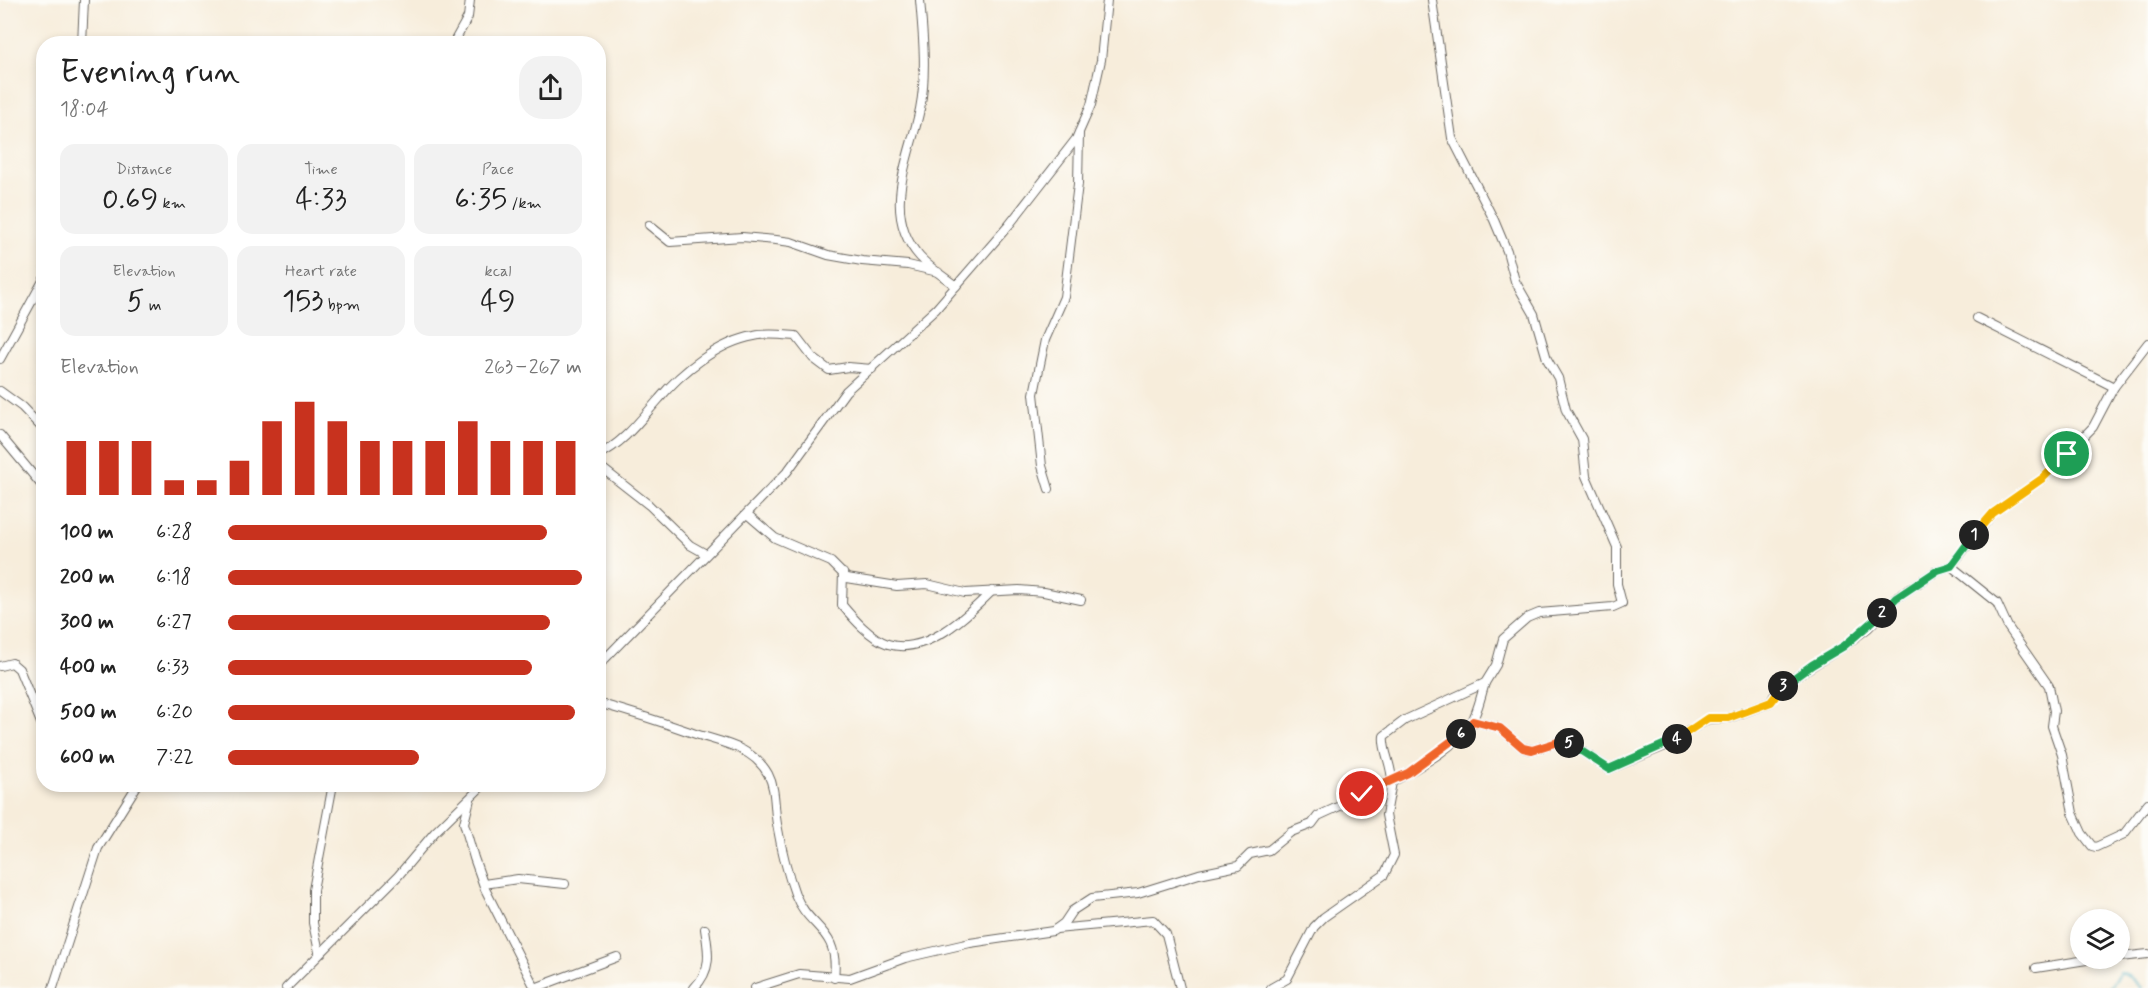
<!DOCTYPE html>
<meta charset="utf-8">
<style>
:root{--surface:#fff;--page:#f2f2f2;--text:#222;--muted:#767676;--accent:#c8321e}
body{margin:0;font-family:Mynerve,sans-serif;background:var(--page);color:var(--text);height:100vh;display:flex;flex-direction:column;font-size:22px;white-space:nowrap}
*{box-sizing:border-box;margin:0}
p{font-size:20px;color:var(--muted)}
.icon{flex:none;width:33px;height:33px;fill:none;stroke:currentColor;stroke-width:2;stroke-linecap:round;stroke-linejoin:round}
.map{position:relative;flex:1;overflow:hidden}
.panel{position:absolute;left:36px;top:36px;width:570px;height:756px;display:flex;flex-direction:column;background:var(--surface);border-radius:24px;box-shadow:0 3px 9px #0003}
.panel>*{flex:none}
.controls{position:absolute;left:2070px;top:909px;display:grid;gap:12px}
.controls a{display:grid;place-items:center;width:60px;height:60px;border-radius:50%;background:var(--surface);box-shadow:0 3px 9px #0003;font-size:30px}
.pin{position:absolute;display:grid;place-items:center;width:51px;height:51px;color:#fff;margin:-26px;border:3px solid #fff;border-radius:50%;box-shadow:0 2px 6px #0007}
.km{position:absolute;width:30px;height:30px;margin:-15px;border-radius:50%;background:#222;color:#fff;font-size:16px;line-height:30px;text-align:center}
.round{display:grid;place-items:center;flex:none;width:63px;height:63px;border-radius:24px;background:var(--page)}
.summary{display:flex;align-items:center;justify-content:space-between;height:102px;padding:0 24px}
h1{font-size:33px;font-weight:600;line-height:45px}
.metrics{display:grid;grid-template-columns:repeat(3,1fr);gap:9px;height:102px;padding:6px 24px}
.metrics div{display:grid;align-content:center;border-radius:15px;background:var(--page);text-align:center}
.metrics b{font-size:30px;font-weight:600}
.metrics small{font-size:16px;font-weight:400}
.metrics p{font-size:16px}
.chart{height:168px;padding:12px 24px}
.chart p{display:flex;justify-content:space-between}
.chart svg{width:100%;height:108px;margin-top:6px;stroke:var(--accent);stroke-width:6}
ul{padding:0 24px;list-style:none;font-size:20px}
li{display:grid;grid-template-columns:96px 72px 1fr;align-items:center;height:45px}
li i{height:15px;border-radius:8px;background:var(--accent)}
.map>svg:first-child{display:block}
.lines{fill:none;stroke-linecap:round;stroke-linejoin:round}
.stream{stroke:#46afc5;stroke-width:2}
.street-casing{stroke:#69655f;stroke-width:10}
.street{stroke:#fff;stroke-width:8}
.split-1-casing{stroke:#fff;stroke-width:12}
.split-2-casing{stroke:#fff;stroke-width:12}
.split-3-casing{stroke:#fff;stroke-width:12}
.split-4-casing{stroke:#fff;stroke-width:12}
.split-5-casing{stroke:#fff;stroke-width:12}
.split-6-casing{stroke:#fff;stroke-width:12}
.split-7-casing{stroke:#fff;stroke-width:12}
.split-1{stroke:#f5b400;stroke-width:8}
.split-2{stroke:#22a559;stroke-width:8}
.split-3{stroke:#22a559;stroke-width:8}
.split-4{stroke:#f5b400;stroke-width:8}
.split-5{stroke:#22a559;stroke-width:8}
.split-6{stroke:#f0652b;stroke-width:8}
.split-7{stroke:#f0652b;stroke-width:8}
</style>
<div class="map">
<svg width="2148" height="988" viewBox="0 0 2148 988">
<rect width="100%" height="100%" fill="#fdfcf7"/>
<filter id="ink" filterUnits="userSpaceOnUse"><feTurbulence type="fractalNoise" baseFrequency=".0167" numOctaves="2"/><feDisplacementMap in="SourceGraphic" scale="12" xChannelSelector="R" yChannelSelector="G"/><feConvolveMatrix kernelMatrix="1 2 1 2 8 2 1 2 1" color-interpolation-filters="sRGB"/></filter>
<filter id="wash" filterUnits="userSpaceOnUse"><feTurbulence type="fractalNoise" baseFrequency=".008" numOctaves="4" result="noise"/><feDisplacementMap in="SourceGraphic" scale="24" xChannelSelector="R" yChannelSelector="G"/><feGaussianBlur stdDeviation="1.35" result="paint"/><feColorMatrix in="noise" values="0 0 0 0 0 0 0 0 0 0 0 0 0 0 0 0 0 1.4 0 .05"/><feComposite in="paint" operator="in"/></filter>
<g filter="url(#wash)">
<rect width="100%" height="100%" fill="#f7eddb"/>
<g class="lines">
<path class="stream" d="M 2109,988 L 2120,973 L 2130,977 L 2141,988"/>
</g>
</g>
<g filter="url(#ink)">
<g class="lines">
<defs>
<g id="street">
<path d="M 920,0 C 923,35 927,74 920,109 C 910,158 880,213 920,257 C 930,268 944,277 956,286"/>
<path d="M 82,44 L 84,0"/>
<path d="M 453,44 L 468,17 L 470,0"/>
<path d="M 649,225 L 670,242 L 742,237 L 776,240 L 791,242 L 828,255 L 862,261 L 908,265 L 938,272"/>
<path d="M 1977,318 L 2114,387"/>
<path d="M 0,359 L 44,279"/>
<path d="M 0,391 L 22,407 L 44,430"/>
<path d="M 0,435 L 44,488"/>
<path d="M 598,455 C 624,443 640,420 659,399 C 681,372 719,342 754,336 C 768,333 782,335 796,336 L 813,358 L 829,370 L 848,367 L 872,369"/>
<path d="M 598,465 L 649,505 L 690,545 L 706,554"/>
<path d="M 1049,489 L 1042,466 L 1034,394 L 1045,340 L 1064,297 L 1078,184 L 1079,133"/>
<path d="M 747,514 L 775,538 L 831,562 L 847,578 L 897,586 L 927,584 L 965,593 L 1019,590 L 1044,592 L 1081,600"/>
<path d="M 1951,566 L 1997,603 L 2008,627 L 2049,686 L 2054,711 L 2052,726 L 2062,755 L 2073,813 L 2082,833 L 2092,846 L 2096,847 L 2124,834 L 2148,803"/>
<path d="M 843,573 L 842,605 C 853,618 870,638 888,644 C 926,656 968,615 992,591"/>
<path d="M 0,666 L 12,663 L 19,669 L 44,730"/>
<path d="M 598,666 L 787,472 L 846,391 L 936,309 L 1009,225 L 1076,139 L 1091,105 L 1101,60 L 1107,0"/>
<path d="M 598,703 C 630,712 659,721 690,732 C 717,742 752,745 768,774 C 776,789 774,807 777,824 C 781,847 787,872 795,894 C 809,930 840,928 834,978"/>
<path d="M 1473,721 L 1500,728 L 1523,748 L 1532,750 L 1561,741 L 1569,743 L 1609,769 L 1665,746 L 1708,719 L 1729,718 L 1771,702 L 1774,696 L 1790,680 L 1844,646 L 1868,628 L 1896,598 L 1938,570 L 1951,566 L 1993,513 L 2043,478 L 2093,427 L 2114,387 L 2148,343"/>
<path d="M 470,799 L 464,823 L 474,858 L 485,889 L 535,988"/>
<path d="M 484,884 L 518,879 L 565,884"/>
<path d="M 1056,929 L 1153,920 L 1166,934 L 1180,988"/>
<path d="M 319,952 L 313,923 L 313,890 L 333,784"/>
<path d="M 2120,957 L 2148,954"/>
<path d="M 2036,968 L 2099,958"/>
<path d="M 53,988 L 98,848 L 138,784"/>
<path d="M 286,988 L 398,876 L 435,832 L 484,784"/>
<path d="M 535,988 L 617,957"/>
<path d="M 694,988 C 712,970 709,953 705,929"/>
<path d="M 755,988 L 799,974 L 850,978 L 905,958 L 970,943 L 1053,931 L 1064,923 L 1072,911 L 1092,898 L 1138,893 L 1199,874 L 1238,866 L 1250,854 L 1269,850 L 1291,832 L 1312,824 L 1318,816 L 1392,782 C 1392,765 1382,749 1384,736 L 1405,720 L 1485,683 L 1496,665 L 1503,639 L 1527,618 L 1539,613 L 1613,607 L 1622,603 L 1617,584 L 1617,547 L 1586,476 L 1582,439 L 1566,410 L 1558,378 L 1547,359 L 1534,314 L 1515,281 L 1507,251 L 1494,220 L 1452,138 L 1432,0"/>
<path d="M 1271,988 L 1287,979 L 1314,927 L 1324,917 L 1384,875 L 1394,855 L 1386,815 L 1392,782 C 1418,767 1454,749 1471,723 C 1478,712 1481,695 1485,683"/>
</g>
</defs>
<use href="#street" class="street-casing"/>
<use href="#street" class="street"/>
</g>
</g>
<g class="lines" filter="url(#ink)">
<defs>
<path id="split-1" d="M 1974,535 L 1993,513 L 2043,478 L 2067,454"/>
<path id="split-2" d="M 1882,613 L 1896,598 L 1938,570 L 1951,566 L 1974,535"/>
<path id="split-3" d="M 1783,686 L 1812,665 L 1844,646 L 1882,613"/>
<path id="split-4" d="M 1677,739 L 1708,718 L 1728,718 L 1771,702 L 1783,686"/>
<path id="split-5" d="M 1569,743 L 1609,769 L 1677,739"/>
<path id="split-6" d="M 1461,734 L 1473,721 L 1500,728 L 1523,748 L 1532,750 L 1561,741 L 1569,743"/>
<path id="split-7" d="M 1362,794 L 1408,773 L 1461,734"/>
</defs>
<use href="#split-1" class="split-1-casing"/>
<use href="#split-2" class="split-2-casing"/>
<use href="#split-3" class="split-3-casing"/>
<use href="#split-4" class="split-4-casing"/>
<use href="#split-5" class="split-5-casing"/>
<use href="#split-6" class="split-6-casing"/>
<use href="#split-7" class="split-7-casing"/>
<use href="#split-1" class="split-1"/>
<use href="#split-2" class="split-2"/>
<use href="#split-3" class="split-3"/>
<use href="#split-4" class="split-4"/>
<use href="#split-5" class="split-5"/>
<use href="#split-6" class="split-6"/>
<use href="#split-7" class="split-7"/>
</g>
</svg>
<div class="controls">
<a><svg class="icon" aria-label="layers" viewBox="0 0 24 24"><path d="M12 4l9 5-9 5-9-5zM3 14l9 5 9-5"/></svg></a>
</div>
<div class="pin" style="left:2067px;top:454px;background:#1e9e55"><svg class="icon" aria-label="arrive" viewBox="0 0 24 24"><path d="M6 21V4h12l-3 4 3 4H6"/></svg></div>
<div class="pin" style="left:1362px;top:794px;background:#d93025"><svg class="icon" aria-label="check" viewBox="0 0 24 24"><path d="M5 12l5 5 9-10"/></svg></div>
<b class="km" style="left:1974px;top:535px">1</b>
<b class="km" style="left:1882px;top:613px">2</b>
<b class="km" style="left:1783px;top:686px">3</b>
<b class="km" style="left:1677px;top:739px">4</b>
<b class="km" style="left:1569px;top:743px">5</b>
<b class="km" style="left:1461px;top:734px">6</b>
<section class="panel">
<div class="summary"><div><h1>Evening run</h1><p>18:04</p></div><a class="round"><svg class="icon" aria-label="share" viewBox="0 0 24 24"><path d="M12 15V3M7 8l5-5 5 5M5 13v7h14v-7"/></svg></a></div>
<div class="metrics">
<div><p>Distance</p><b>0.69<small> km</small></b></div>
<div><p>Time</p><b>4:33</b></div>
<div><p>Pace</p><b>6:35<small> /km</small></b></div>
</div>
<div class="metrics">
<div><p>Elevation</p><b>5<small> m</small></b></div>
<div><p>Heart rate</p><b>153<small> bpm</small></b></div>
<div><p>kcal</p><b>49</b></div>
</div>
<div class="chart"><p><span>Elevation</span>263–267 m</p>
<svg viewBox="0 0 160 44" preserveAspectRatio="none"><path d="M5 44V22M15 44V22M25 44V22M35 44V38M45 44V38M55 44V30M65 44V14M75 44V6M85 44V14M95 44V22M105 44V22M115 44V22M125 44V14M135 44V22M145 44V22M155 44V22"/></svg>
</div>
<ul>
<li><b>100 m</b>6:28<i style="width:90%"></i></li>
<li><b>200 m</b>6:18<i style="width:100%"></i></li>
<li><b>300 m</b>6:27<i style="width:91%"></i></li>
<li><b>400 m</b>6:33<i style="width:86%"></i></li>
<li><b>500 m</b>6:20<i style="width:98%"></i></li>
<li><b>600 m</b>7:22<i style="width:54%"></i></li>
</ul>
</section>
</div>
